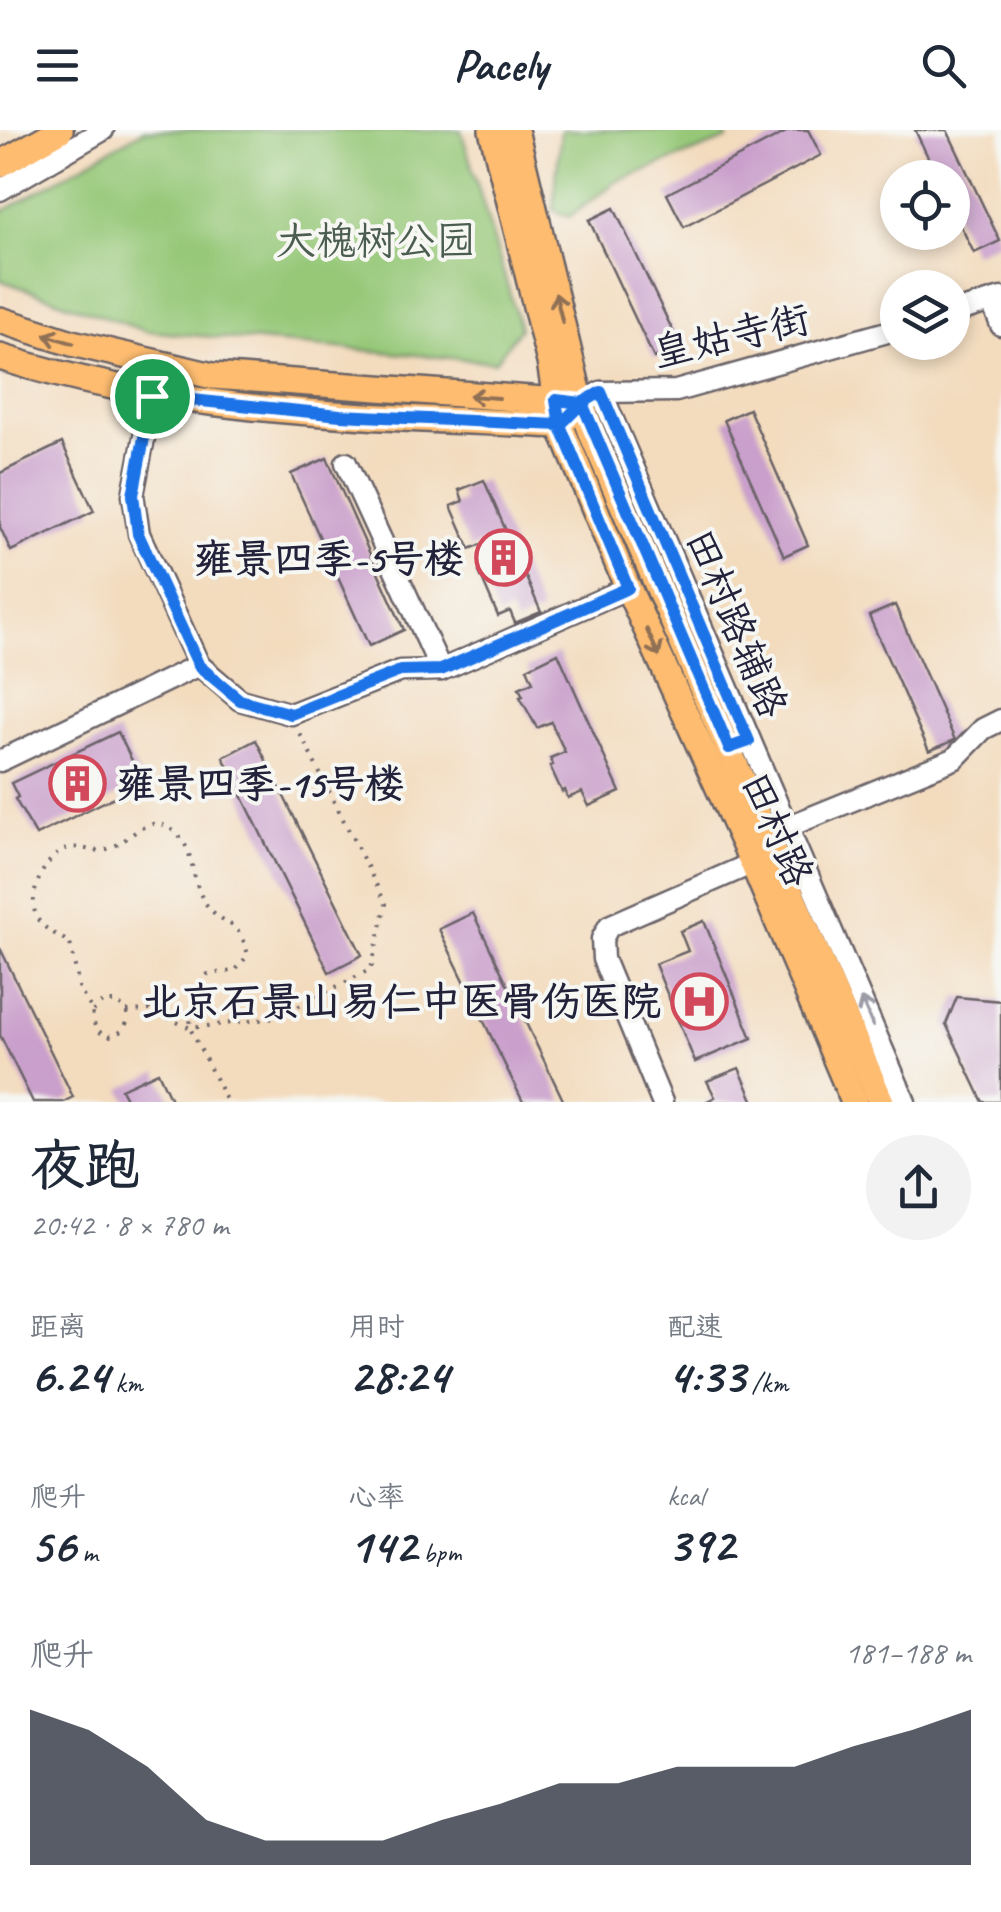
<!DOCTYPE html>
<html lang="zh">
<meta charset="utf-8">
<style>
:root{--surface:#fff;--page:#f2f2f3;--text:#1f2937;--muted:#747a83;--accent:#111827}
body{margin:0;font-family:Caveat,"LXGW WenKai TC",sans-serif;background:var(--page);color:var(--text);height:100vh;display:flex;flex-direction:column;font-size:38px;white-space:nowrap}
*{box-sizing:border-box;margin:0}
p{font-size:32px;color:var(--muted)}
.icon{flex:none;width:55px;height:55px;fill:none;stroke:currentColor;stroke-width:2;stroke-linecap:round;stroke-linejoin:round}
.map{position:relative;height:972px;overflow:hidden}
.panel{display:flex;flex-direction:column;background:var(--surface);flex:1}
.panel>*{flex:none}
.controls{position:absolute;left:880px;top:30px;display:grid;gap:20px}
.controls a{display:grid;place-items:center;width:90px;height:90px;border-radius:50%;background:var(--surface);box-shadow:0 5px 15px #0003;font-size:50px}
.pin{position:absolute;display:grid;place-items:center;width:85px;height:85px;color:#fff;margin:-42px;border:5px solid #fff;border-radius:50%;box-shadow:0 2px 10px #0007}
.round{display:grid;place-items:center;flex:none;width:105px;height:105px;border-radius:52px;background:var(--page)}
.overview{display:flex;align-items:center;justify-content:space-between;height:170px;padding:0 30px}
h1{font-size:55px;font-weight:600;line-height:75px}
.figures{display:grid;grid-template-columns:repeat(3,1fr);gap:15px;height:170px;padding:10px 30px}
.figures div{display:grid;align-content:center}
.figures b{font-size:50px;font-weight:600}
.figures small{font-size:28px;font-weight:400}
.figures p{font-size:28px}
.chart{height:280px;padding:20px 30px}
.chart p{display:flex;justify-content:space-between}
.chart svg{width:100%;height:180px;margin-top:10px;fill:var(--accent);opacity:.7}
header{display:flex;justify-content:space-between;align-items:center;height:130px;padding:0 30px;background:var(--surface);font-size:45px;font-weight:600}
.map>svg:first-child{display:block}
.green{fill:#96c878;stroke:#5c755a;stroke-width:2.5}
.building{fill:#c99fcb}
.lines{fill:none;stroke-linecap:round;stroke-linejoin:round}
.minor-casing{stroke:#6b6368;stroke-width:25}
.major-casing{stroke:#6b6368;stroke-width:30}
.path{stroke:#6b6368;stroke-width:4;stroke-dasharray:2.5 8;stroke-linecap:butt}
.minor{stroke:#fff;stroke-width:20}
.major{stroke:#fdbc6f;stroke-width:25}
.oneway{stroke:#906f55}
.oneway2{stroke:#9c9ca7}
.route-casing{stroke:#fff;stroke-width:20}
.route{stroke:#1a73e8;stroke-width:12}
.labels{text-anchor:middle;stroke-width:8;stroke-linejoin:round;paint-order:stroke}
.park-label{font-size:40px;fill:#4b5c50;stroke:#f6f6f2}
.street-label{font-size:40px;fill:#22223b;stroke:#f6f6f2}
.poi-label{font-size:40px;font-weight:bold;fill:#22223b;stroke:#f6f6f2;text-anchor:end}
</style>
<header><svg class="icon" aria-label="menu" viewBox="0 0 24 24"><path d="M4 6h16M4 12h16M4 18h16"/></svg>Pacely<svg class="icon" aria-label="search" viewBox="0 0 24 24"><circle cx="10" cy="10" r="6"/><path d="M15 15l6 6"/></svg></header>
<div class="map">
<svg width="1001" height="972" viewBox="0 0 1001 972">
<rect width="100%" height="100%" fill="#f6f6f2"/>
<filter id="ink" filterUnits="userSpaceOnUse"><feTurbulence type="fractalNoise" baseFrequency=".01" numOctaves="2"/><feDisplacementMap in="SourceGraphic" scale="20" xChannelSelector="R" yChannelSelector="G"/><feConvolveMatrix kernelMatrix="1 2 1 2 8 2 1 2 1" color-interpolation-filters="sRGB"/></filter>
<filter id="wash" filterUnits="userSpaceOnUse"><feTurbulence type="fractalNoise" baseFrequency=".0048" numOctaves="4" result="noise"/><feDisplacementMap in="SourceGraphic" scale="40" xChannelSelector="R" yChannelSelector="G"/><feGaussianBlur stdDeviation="2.25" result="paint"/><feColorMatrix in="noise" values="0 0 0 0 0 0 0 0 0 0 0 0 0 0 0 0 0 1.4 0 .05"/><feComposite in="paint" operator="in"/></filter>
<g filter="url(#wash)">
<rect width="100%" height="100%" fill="#f3dbbd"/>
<g class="green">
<path d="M 144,0 L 461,0 L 520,198 L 495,232 L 145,201 L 0,150 L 0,83 Z"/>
<path d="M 561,0 L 724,0 L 728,9 L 617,51 L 569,87 L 553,80 Z"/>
</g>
<g id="blocks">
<g class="building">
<path d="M 790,0 L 808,0 L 821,25 L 684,97 L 667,64 Z"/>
<path d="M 915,0 L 947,0 L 1000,111 L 974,123 L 952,78 L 952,48 L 938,48 Z"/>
<path d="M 614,78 L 680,216 L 654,228 L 589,90 Z"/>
<path d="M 749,279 L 808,415 L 784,426 L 724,290 Z"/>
<path d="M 62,313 L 94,381 L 11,421 L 0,397 L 0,343 Z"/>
<path d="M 327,328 L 404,500 L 369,516 L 291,344 Z"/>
<path d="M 484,350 L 541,482 L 515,493 L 510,481 L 498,486 L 479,442 L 491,437 L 482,414 L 470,419 L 451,376 L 463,371 L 459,360 Z"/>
<path d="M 895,475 L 955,610 L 929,621 L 869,486 Z"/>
<path d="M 558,523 L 620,662 L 589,676 L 582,662 L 568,668 L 565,660 L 562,662 L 550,636 L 553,635 L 550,628 L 565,622 L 551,592 L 537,598 L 520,567 L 523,566 L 519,558 L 533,552 L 527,538 Z"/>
<path d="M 118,602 L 143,653 L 36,705 L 15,669 L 18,667 L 11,653 Z"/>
<path d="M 256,610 L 362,825 L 329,842 L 223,627 Z"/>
<path d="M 473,783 L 564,972 L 523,972 L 439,799 Z"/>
<path d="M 704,791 L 752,908 L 695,932 L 655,834 L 688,821 L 680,801 Z"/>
<path d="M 0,818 L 73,967 L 63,972 L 33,972 L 0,905 Z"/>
<path d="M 957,867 L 1001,871 L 1001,972 L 983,972 L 946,894 Z"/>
<path d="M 739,938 L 754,972 L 705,972 L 715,967 L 707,951 Z"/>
<path d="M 158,942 L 172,972 L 128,972 L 121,959 Z"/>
</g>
</g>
</g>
<g filter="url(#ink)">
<use href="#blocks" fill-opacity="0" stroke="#6b6368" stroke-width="2.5"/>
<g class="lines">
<defs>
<g id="minor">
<path d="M 0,60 L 103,0"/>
<path d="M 992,172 L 1001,195"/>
<path d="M 952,183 L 1001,168"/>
<path d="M 601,262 L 905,972"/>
<path d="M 592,267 L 601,262 L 676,261 L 898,199"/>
<path d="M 346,333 L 441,540"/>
<path d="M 199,535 L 240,570 L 291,584 L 400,541 L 441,540 L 628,458"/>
<path d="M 0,631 L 199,535 L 139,404 L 133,365 L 152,266"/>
<path d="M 787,697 L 954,629 L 983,599 L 1001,590"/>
<path d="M 662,972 L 603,829 L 602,809 L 609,796 L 753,733"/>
</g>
<g id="major">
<path d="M 492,0 L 550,232 L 560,295 L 628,458 L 753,733 L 854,972"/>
<path d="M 515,0 L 581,273 L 593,306 L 881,972"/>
<path d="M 0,34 L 60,0"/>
<path d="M 0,190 L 72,213 L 213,246 L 571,272"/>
<path d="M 0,227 C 180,285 372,286 560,295 L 571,284"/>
</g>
</defs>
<use href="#minor" class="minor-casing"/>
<use href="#major" class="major-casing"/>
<g class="path">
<path d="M 93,881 L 103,872 L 117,872 L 127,881 C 129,895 123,904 109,906 L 97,901 L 92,888 L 93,881 L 80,861 L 70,813 C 61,807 45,800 39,791 C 24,770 44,726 66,719 C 79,714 91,723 103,720 C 131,715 148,675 177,704 C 196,722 190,752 206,774 C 225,799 238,786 248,825 L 235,841 L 208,844 L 192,865 L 190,898 L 227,972"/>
<path d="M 127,881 L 150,880 L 190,898 L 276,888 L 371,839 L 386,774 L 299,602"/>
</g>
<use href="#minor" class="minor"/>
<use href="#major" class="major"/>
</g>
<defs><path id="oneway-shaft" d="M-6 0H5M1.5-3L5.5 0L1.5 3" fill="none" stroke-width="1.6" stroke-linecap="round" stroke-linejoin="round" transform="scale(2.5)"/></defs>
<g class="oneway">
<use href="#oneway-shaft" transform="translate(559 178) rotate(-104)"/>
<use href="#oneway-shaft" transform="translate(59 209) rotate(-163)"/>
<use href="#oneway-shaft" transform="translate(484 267) rotate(-176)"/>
<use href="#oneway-shaft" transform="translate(653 513) rotate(65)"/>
</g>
<use class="oneway2" href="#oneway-shaft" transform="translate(867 882) rotate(-113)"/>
</g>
<g class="lines" filter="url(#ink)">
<defs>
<path id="route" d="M 152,266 L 340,285 L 560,295 L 582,273 L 729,618 L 749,611 L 601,262 L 582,273 L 556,270 L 560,295 L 628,458 L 441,540 L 400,541 L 291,584 L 240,570 L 199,536 L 138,404 L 133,365 L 152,266"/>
</defs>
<use href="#route" class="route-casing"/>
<use href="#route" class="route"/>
</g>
<defs>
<symbol id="building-ring" viewBox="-11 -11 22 22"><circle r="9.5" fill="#f6f6f2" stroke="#d1495b" stroke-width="1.5"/><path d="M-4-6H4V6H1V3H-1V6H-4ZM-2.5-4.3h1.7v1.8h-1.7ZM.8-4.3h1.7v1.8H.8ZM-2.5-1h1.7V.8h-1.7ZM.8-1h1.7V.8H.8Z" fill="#d1495b"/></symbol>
<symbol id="hospital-ring" viewBox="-11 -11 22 22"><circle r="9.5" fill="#f6f6f2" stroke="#d1495b" stroke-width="1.5"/><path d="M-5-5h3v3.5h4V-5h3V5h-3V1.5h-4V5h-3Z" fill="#d1495b"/></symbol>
</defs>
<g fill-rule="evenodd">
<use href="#building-ring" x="472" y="396" width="63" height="63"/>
<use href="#building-ring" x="46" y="622" width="63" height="63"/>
<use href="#hospital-ring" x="668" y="840" width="63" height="63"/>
</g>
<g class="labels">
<g class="park-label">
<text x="376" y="124">大槐树公园</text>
</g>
<g class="street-label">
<text transform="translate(731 205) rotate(-13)" y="14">皇姑寺街</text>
<text transform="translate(737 493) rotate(67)" y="14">田村路辅路</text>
<text transform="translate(778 699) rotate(66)" y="14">田村路</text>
</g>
<g class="poi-label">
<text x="464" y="442">雍景四季-5号楼</text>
<text x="116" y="667" text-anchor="start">雍景四季-15号楼</text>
<text x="661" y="885">北京石景山易仁中医骨伤医院</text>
</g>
</g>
</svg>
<div class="controls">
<a><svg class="icon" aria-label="locate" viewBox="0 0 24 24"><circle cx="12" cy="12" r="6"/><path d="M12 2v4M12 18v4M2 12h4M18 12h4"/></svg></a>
<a><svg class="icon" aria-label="layers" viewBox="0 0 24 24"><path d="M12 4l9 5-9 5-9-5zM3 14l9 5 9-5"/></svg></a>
</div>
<div class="pin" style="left:152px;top:266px;background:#1e9e55"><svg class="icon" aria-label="arrive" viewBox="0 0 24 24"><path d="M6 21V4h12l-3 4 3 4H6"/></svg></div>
</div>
<section class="panel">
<div class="overview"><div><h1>夜跑</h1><p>20:42 · 8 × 780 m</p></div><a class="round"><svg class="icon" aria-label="share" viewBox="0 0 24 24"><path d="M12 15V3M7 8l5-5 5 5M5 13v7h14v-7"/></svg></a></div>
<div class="figures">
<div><p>距离</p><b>6.24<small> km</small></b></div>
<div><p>用时</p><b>28:24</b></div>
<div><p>配速</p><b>4:33<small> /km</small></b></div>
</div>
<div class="figures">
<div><p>爬升</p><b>56<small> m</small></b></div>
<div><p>心率</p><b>142<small> bpm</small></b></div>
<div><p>kcal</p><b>392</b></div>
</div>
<div class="chart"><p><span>爬升</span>181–188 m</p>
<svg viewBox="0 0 160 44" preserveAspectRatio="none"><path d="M0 44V6L10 11L20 20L30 33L40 38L50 38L60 38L70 33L80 29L90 24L100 24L110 20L120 20L130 20L140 15L150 11L160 6V44z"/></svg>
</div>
</section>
